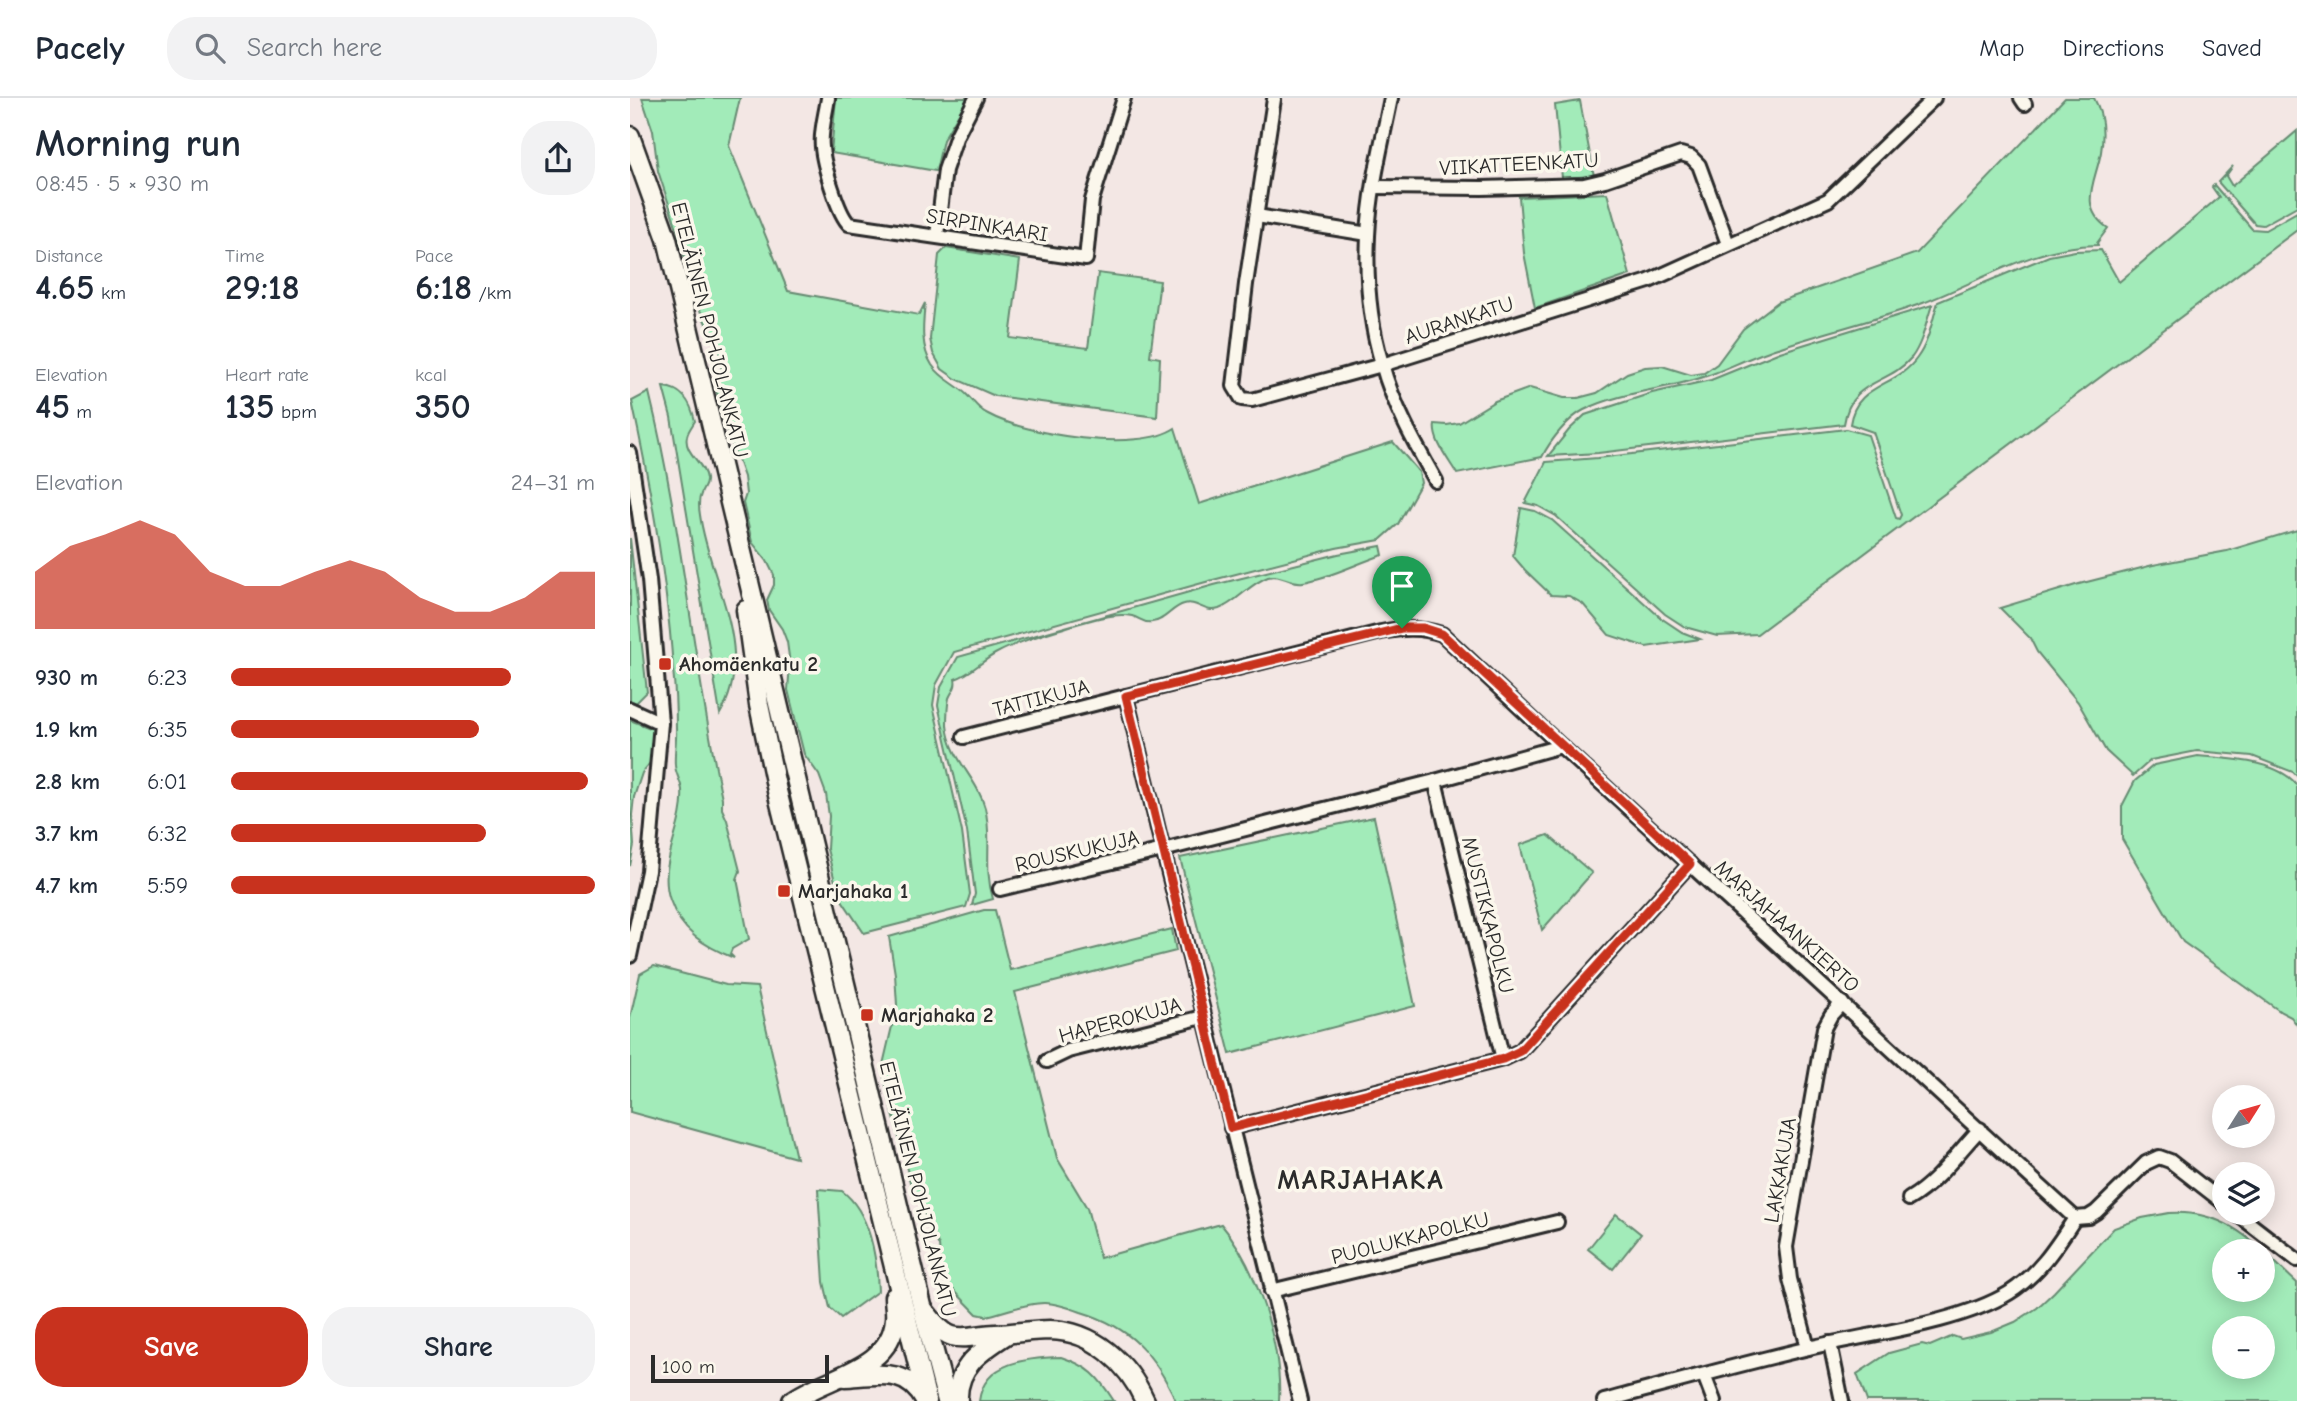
<!DOCTYPE html>
<meta charset="utf-8">
<style>
:root{--surface:#fff;--page:#f2f2f3;--text:#1f2937;--muted:#747a83;--line:#e0e1e3;--accent:#c8321e}
body{margin:0;font-family:"Comic Neue",sans-serif;background:var(--page);color:var(--text);height:100vh;display:flex;flex-direction:column;font-size:26px;white-space:nowrap}
*{box-sizing:border-box;margin:0}
p{font-size:23px;color:var(--muted)}
.icon{flex:none;width:38px;height:38px;fill:none;stroke:currentColor;stroke-width:2;stroke-linecap:round;stroke-linejoin:round}
.map{position:relative;flex:1;overflow:hidden}
.drawer{display:flex;flex-direction:column;background:var(--surface);width:630px}
.drawer>*{flex:none}
.needle{width:46px;rotate:53deg}
.buttons{position:absolute;left:1582px;top:987px;display:grid;gap:14px}
.buttons a{display:grid;place-items:center;width:63px;height:63px;border-radius:50%;background:var(--surface);box-shadow:0 4px 18px #0003;font-size:35px}
.scale{position:absolute;left:21px;bottom:18px;width:178px;box-sizing:border-box;padding-left:7px;border:4px solid #2b2b2b;border-top:0;font-size:19px;line-height:24px;white-space:nowrap;color:#2b2b2b;-webkit-text-stroke:5px #fbf7ec;paint-order:stroke}
.pin{position:absolute;display:grid;place-items:center;width:60px;height:60px;color:#fff;margin:-72px -30px;border-radius:50% 50% 50% 0;rotate:-45deg;box-shadow:0 0 7px #0007}
.pin .icon{rotate:45deg}
.round{display:grid;place-items:center;flex:none;width:74px;height:74px;border-radius:28px;background:var(--page)}
.summary{display:flex;align-items:center;justify-content:space-between;height:119px;padding:0 35px}
h1{font-size:38px;font-weight:700;line-height:52px}
.metrics{display:grid;grid-template-columns:repeat(3,1fr);gap:10px;height:119px;padding:7px 35px}
.metrics div{display:grid;align-content:center}
.metrics b{font-size:35px;font-weight:700}
.metrics small{font-size:19px;font-weight:400}
.metrics p{font-size:19px}
.chart{height:196px;padding:14px 35px}
.chart p{display:flex;justify-content:space-between}
.chart svg{width:100%;height:126px;margin-top:7px;fill:var(--accent);opacity:.7}
.button{display:flex;gap:14px;margin-top:auto;padding:14px 35px}
.button a{flex:1;height:80px;border-radius:28px;background:var(--accent);color:#fff;font-size:28px;font-weight:700;line-height:80px;text-align:center}
.button a+a{background:var(--page);color:var(--text)}
ul{padding:0 35px;list-style:none;font-size:23px}
li{display:grid;grid-template-columns:112px 84px 1fr;align-items:center;height:52px}
li i{height:18px;border-radius:9px;background:var(--accent)}
header{display:flex;align-items:center;gap:42px;box-sizing:border-box;height:98px;padding:0 35px;background:var(--surface);border-bottom:2px solid var(--line)}
header strong{font-size:33px}
nav{display:flex;gap:38px;margin-inline-start:auto;font-size:24px}
.search{width:490px;height:63px;background:var(--page);display:flex;align-items:center;gap:18px;box-sizing:border-box;padding:0 24px;border-radius:28px;color:var(--muted);font-size:26px}
main{display:flex;flex:1;min-height:0}
.map>svg:first-child{display:block}
.green{fill:#a2ebb9;stroke:#668b72;stroke-width:2;fill-rule:evenodd}
.lines{fill:none;stroke-linecap:round;stroke-linejoin:round}
.minor-casing{stroke:#2b2b2b;stroke-width:18}
.secondary-casing{stroke:#2b2b2b;stroke-width:23}
.minor{stroke:#fbf7ec;stroke-width:12}
.secondary{stroke:#fbf7ec;stroke-width:18}
.route-casing{stroke:#fff;stroke-width:14}
.route{stroke:#c8321e;stroke-width:9}
.poi-dot{fill:#c8321e;stroke:#fbf7ec;stroke-width:2.5}
.labels{text-anchor:middle;stroke-width:7;stroke-linejoin:round;paint-order:stroke}
.street-label{font-size:21px;fill:#2b2b2b;stroke:#fbf7ec}
.poi-label{font-size:21px;font-weight:bold;fill:#2b2b2b;stroke:#fbf7ec;text-anchor:start}
.district-label{font-size:28px;font-weight:bold;letter-spacing:2px;fill:#2b2b2b;stroke:#fbf7ec}
</style>
<header>
<strong>Pacely</strong>
<div class="search"><svg class="icon" aria-label="search" viewBox="0 0 24 24"><circle cx="10" cy="10" r="6"/><path d="M15 15l6 6"/></svg>Search here</div>
<nav><a>Map</a><a>Directions</a><a>Saved</a></nav>
</header>
<main>
<section class="drawer">
<div class="summary"><div><h1>Morning run</h1><p>08:45 · 5 × 930 m</p></div><a class="round"><svg class="icon" aria-label="share" viewBox="0 0 24 24"><path d="M12 15V3M7 8l5-5 5 5M5 13v7h14v-7"/></svg></a></div>
<div class="metrics">
<div><p>Distance</p><b>4.65<small> km</small></b></div>
<div><p>Time</p><b>29:18</b></div>
<div><p>Pace</p><b>6:18<small> /km</small></b></div>
</div>
<div class="metrics">
<div><p>Elevation</p><b>45<small> m</small></b></div>
<div><p>Heart rate</p><b>135<small> bpm</small></b></div>
<div><p>kcal</p><b>350</b></div>
</div>
<div class="chart"><p><span>Elevation</span>24–31 m</p>
<svg viewBox="0 0 160 44" preserveAspectRatio="none"><path d="M0 44V24L10 15L20 11L30 6L40 11L50 24L60 29L70 29L80 24L90 20L100 24L110 33L120 38L130 38L140 33L150 24L160 24V44z"/></svg>
</div>
<ul>
<li><b>930 m</b>6:23<i style="width:77%"></i></li>
<li><b>1.9 km</b>6:35<i style="width:68%"></i></li>
<li><b>2.8 km</b>6:01<i style="width:98%"></i></li>
<li><b>3.7 km</b>6:32<i style="width:70%"></i></li>
<li><b>4.7 km</b>5:59<i style="width:100%"></i></li>
</ul>
<div class="button"><a>Save</a><a>Share</a></div>
</section>
<div class="map">
<svg width="1667" height="1303" viewBox="0 0 1667 1303">
<rect width="100%" height="100%" fill="#f3e7e4"/>
<filter id="ink" filterUnits="userSpaceOnUse"><feTurbulence type="fractalNoise" baseFrequency=".0143" numOctaves="2"/><feDisplacementMap in="SourceGraphic" scale="14" xChannelSelector="R" yChannelSelector="G"/><feConvolveMatrix kernelMatrix="1 2 1 2 8 2 1 2 1" color-interpolation-filters="sRGB"/></filter>
<g filter="url(#ink)">
<g class="green">
<path d="M 12,0 L 110,0 L 99,48 L 158,193 L 289,217 L 295,205 C 293,226 290,248 302,267 C 312,282 327,286 338,298 C 345,305 349,312 358,316 C 396,337 508,355 545,330 L 569,406 L 763,344 L 789,374 L 791,385 L 768,426 L 750,442 L 706,450 L 583,482 L 324,554 L 306,587 L 303,607 L 332,734 L 340,796 L 336,809 L 234,835 L 208,796 L 197,751 L 199,718 L 196,696 L 189,677 L 174,656 L 158,592 L 160,566 L 157,544 L 152,531 L 139,512 L 137,502 L 144,487 L 144,477 L 137,463 L 122,444 L 113,405 L 116,396 L 114,379 L 94,323 L 86,291 L 87,283 L 92,273 L 90,257 L 65,201 L 49,137 L 28,73 L 23,33 Z"/>
<path d="M 206,0 L 338,0 L 313,42 L 306,73 L 201,55 Z"/>
<path d="M 1435,0 L 1464,0 C 1473,16 1474,36 1471,54 C 1466,83 1447,109 1478,130 L 1467,145 L 1468,147 C 1405,147 1351,183 1293,205 C 1247,222 1198,233 1151,249 C 1127,256 1105,267 1082,276 C 1041,292 994,292 954,312 C 938,320 920,343 912,359 L 827,376 C 819,362 802,342 805,326 L 817,327 L 829,325 L 865,303 L 900,290 L 934,300 L 948,300 L 967,295 L 997,275 L 1015,269 L 1032,268 L 1061,277 L 1074,275 L 1087,266 L 1113,231 L 1148,204 L 1287,155 Z"/>
<path d="M 950,3 L 964,78 L 932,80 L 925,7 Z"/>
<path d="M 1667,33 L 1667,108 L 1633,127 L 1625,126 L 1588,84 L 1603,68 L 1596,78 L 1602,88 Z"/>
<path d="M 1584,87 L 1622,131 L 1635,132 L 1667,114 L 1667,132 L 1127,536 L 1087,538 L 1055,529 L 1035,516 L 926,418 L 908,408 L 895,405 L 916,364 L 968,360 L 1216,331 L 1238,337 L 1266,420 L 1269,421 L 1271,417 L 1243,334 L 1220,326 C 1226,285 1266,290 1287,260 C 1299,244 1302,223 1308,204 L 1419,158 L 1445,153 L 1471,152 L 1489,184 L 1589,99 L 1582,89 Z"/>
<path d="M 977,95 L 1000,177 L 905,210 L 894,155 L 889,99 Z"/>
<path d="M 316,150 L 390,162 L 380,240 L 458,250 L 468,175 L 530,183 L 520,258 L 530,260 L 527,319 L 365,298 L 326,281 L 312,271 L 303,255 L 300,241 L 309,157 Z"/>
<path d="M 1302,207 C 1296,224 1293,244 1282,259 C 1258,288 1221,280 1214,326 L 968,355 L 918,358 L 939,332 L 955,317 L 1022,295 L 1081,282 L 1150,254 Z"/>
<path d="M 33,289 C 53,290 61,305 65,323 C 62,328 58,333 57,338 C 53,355 75,365 76,381 C 77,387 73,390 71,396 C 68,402 69,411 70,417 C 79,483 128,552 90,616 L 41,319 Z"/>
<path d="M 19,294 C 52,428 63,566 92,700 L 92,711 L 97,722 L 110,773 L 107,781 L 119,841 L 102,851 L 100,856 L 104,860 C 74,848 51,834 40,802 C 27,764 55,730 52,692 C 51,683 45,675 45,667 C 44,654 47,642 46,630 C 46,610 45,590 43,571 C 37,480 21,391 2,303 Z"/>
<path d="M 891,410 L 905,413 L 922,422 L 1031,520 L 1052,534 L 1070,541 L 1016,549 L 979,537 L 953,506 L 939,498 L 921,497 L 895,472 L 883,458 Z"/>
<path d="M 1667,432 L 1667,678 L 1663,674 L 1622,658 L 1567,653 L 1521,662 L 1503,678 L 1476,653 L 1448,604 L 1407,554 L 1400,540 L 1370,510 L 1449,486 L 1523,467 L 1597,453 Z"/>
<path d="M 0,440 L 17,594 L 6,605 L 0,602 Z"/>
<path d="M 751,448 L 753,457 C 727,465 700,480 673,484 C 659,486 651,475 638,479 C 619,486 607,504 589,511 C 575,516 567,502 554,506 C 542,509 535,523 522,524 C 514,526 510,520 502,518 C 483,514 458,523 440,528 C 415,536 389,543 365,556 C 352,563 339,577 325,581 C 327,589 322,593 319,600 C 317,609 317,619 317,627 C 320,661 347,679 355,710 C 363,741 353,768 363,801 L 342,807 L 345,796 L 337,733 L 308,607 L 311,589 L 328,559 L 584,487 L 708,456 Z"/>
<path d="M 0,622 L 23,631 L 23,661 L 12,675 L 4,699 L 2,717 L 4,747 L 0,768 Z"/>
<path d="M 1568,658 C 1598,661 1647,662 1667,687 L 1667,927 L 1661,919 L 1651,914 L 1553,844 L 1492,741 L 1492,708 L 1505,683 L 1524,667 Z"/>
<path d="M 744,719 L 785,908 L 600,956 L 550,760 Z"/>
<path d="M 918,737 L 962,775 L 912,832 L 890,747 Z"/>
<path d="M 354,812 L 365,812 L 380,872 L 542,831 L 546,853 L 385,894 L 427,1060 L 457,1110 L 470,1160 L 591,1126 C 627,1168 652,1249 649,1303 L 546,1303 C 525,1257 501,1229 451,1214 C 440,1210 426,1205 414,1205 C 396,1205 374,1214 356,1218 L 347,1216 L 312,1180 L 309,1148 L 280,1084 L 252,971 L 267,907 L 265,876 L 259,839 Z"/>
<path d="M 24,868 L 96,887 L 127,889 L 166,1060 L 0,1014 L 0,920 L 10,876 Z"/>
<path d="M 188,1091 L 212,1093 C 240,1114 247,1160 248,1193 L 211,1220 L 200,1210 L 194,1184 Z"/>
<path d="M 1539,1115 C 1599,1111 1627,1148 1667,1185 L 1667,1303 L 1237,1303 L 1227,1276 L 1259,1255 L 1292,1246 L 1300,1248 L 1323,1238 L 1331,1241 L 1361,1234 L 1385,1224 L 1407,1210 L 1424,1194 L 1484,1130 L 1512,1120 ZM 1594,1153 L 1633,1153 L 1633,1192 L 1594,1192 ZM 1594,1230 L 1633,1230 L 1633,1269 L 1594,1269 Z"/>
<path d="M 986,1116 L 1011,1136 L 983,1171 L 958,1151 Z"/>
<path d="M 431,1259 C 459,1268 468,1278 484,1303 L 349,1303 C 354,1263 399,1260 431,1259 Z"/>
</g>
<g class="lines">
<defs>
<g id="minor">
<path d="M 198,0 C 196,15 190,34 192,49 C 193,65 208,116 219,126 L 456,161 L 462,102 L 494,0"/>
<path d="M 761,0 C 752,45 740,92 738,138 C 736,179 740,226 752,266 C 763,307 785,346 806,383"/>
<path d="M 1391,0 L 1395,6"/>
<path d="M 644,1 L 616,186 L 604,288 L 612,301 L 622,302 L 752,267 L 1019,183 L 1198,102 L 1304,0"/>
<path d="M 744,89 L 852,90 L 954,87 L 975,82 L 1051,56 L 1061,59 L 1069,67 L 1098,146"/>
<path d="M 627,118 L 738,136"/>
<path d="M 307,137 L 315,72 L 327,37 L 346,0"/>
<path d="M 0,355 L 19,482 L 31,625 L 18,773 L 0,858"/>
<path d="M 0,611 L 31,625"/>
<path d="M 334,639 L 496,598"/>
<path d="M 805,683 L 873,961"/>
<path d="M 370,791 L 533,752 L 496,598 L 751,534 C 774,530 790,529 812,536 L 931,648"/>
<path d="M 417,963 L 438,953 L 573,919"/>
<path d="M 601,1030 L 873,961 L 890,953 L 1060,766"/>
<path d="M 1279,1101 C 1307,1085 1328,1054 1350,1031"/>
<path d="M 1606,1115 L 1667,1162"/>
<path d="M 1445,1120 L 1458,1119 L 1466,1114 L 1516,1065 L 1529,1059 L 1540,1063 L 1594,1105"/>
<path d="M 641,1193 L 927,1124"/>
<path d="M 1200,1245 L 1212,1303"/>
<path d="M 1178,1250 L 1160,1181 L 1156,1149 L 1194,930 L 1201,917 L 1212,905"/>
<path d="M 1074,1277 L 1084,1303"/>
<path d="M 670,1303 L 533,752 L 805,683 L 931,648 L 1445,1120 C 1426,1149 1409,1176 1379,1195 C 1328,1226 1238,1236 1179,1250 C 1110,1266 1042,1285 974,1303"/>
</g>
<g id="secondary">
<path d="M 0,38 L 37,141 L 293,1212 L 317,1303"/>
<path d="M 116,512 L 129,607 L 147,693 L 297,1303"/>
<path d="M 294,1212 C 301,1221 310,1234 322,1238 C 336,1242 351,1236 365,1236 C 383,1236 401,1232 420,1232 C 464,1233 498,1265 515,1303"/>
<path d="M 215,1279 C 248,1277 277,1269 295,1303"/>
<path d="M 162,1303 C 196,1278 261,1272 265,1221 C 266,1214 264,1206 264,1199"/>
<path d="M 328,1303 C 326,1269 351,1253 376,1237"/>
</g>
</defs>
<use href="#minor" class="minor-casing"/>
<use href="#secondary" class="secondary-casing"/>
<use href="#minor" class="minor"/>
<use href="#secondary" class="secondary"/>
</g>
</g>
<g class="lines" filter="url(#ink)">
<defs>
<path id="route" d="M 772,530 L 793,530 L 812,536 L 1060,766 L 890,953 L 873,961 L 601,1030 L 496,598 Z"/>
</defs>
<use href="#route" class="route-casing"/>
<use href="#route" class="route"/>
</g>
<g class="poi-dot">
<rect x="28" y="559" width="14" height="14" rx="3.5"/>
<rect x="147" y="786" width="14" height="14" rx="3.5"/>
<rect x="230" y="910" width="14" height="14" rx="3.5"/>
</g>
<g class="labels">
<g class="street-label">
<text transform="translate(889 66) rotate(-3)" y="7">VIIKATTEENKATU</text>
<text transform="translate(357 127) rotate(9)" y="7">SIRPINKAARI</text>
<text transform="translate(829 222) rotate(-18)" y="7">AURANKATU</text>
<text transform="translate(80 232) rotate(76)" y="7">ETELÄINEN POHJOLANKATU</text>
<text transform="translate(411 600) rotate(-14)" y="7">TATTIKUJA</text>
<text transform="translate(447 753) rotate(-13)" y="7">ROUSKUKUJA</text>
<text transform="translate(858 817) rotate(76)" y="7">MUSTIKKAPOLKU</text>
<text transform="translate(1157 828) rotate(42)" y="7">MARJAHAANKIERTO</text>
<text transform="translate(490 922) rotate(-15)" y="7">HAPEROKUJA</text>
<text transform="translate(1150 1072) rotate(-80)" y="7">LAKKAKUJA</text>
<text transform="translate(288 1091) rotate(76)" y="7">ETELÄINEN POHJOLANKATU</text>
<text transform="translate(780 1140) rotate(-14)" y="7">PUOLUKKAPOLKU</text>
</g>
<g class="poi-label">
<text x="49" y="573">Ahomäenkatu 2</text>
<text x="168" y="800">Marjahaka 1</text>
<text x="251" y="924">Marjahaka 2</text>
</g>
<g class="district-label">
<text x="731" y="1091">MARJAHAKA</text>
</g>
</g>
</svg>
<div class="buttons">
<a><svg class="needle" viewBox="-14 -14 28 28"><path d="M0-13l5 13h-10z" fill="#e53935"/><path d="M0 13l5-13h-10z" fill="#747a83"/></svg></a>
<a><svg class="icon" aria-label="layers" viewBox="0 0 24 24"><path d="M12 4l9 5-9 5-9-5zM3 14l9 5 9-5"/></svg></a>
<a>+</a>
<a>−</a>
</div>
<div class="scale">100 m</div>
<div class="pin" style="left:772px;top:530px;background:#1e9e55"><svg class="icon" aria-label="arrive" viewBox="0 0 24 24"><path d="M6 21V4h12l-3 4 3 4H6"/></svg></div>
</div>
</main>
